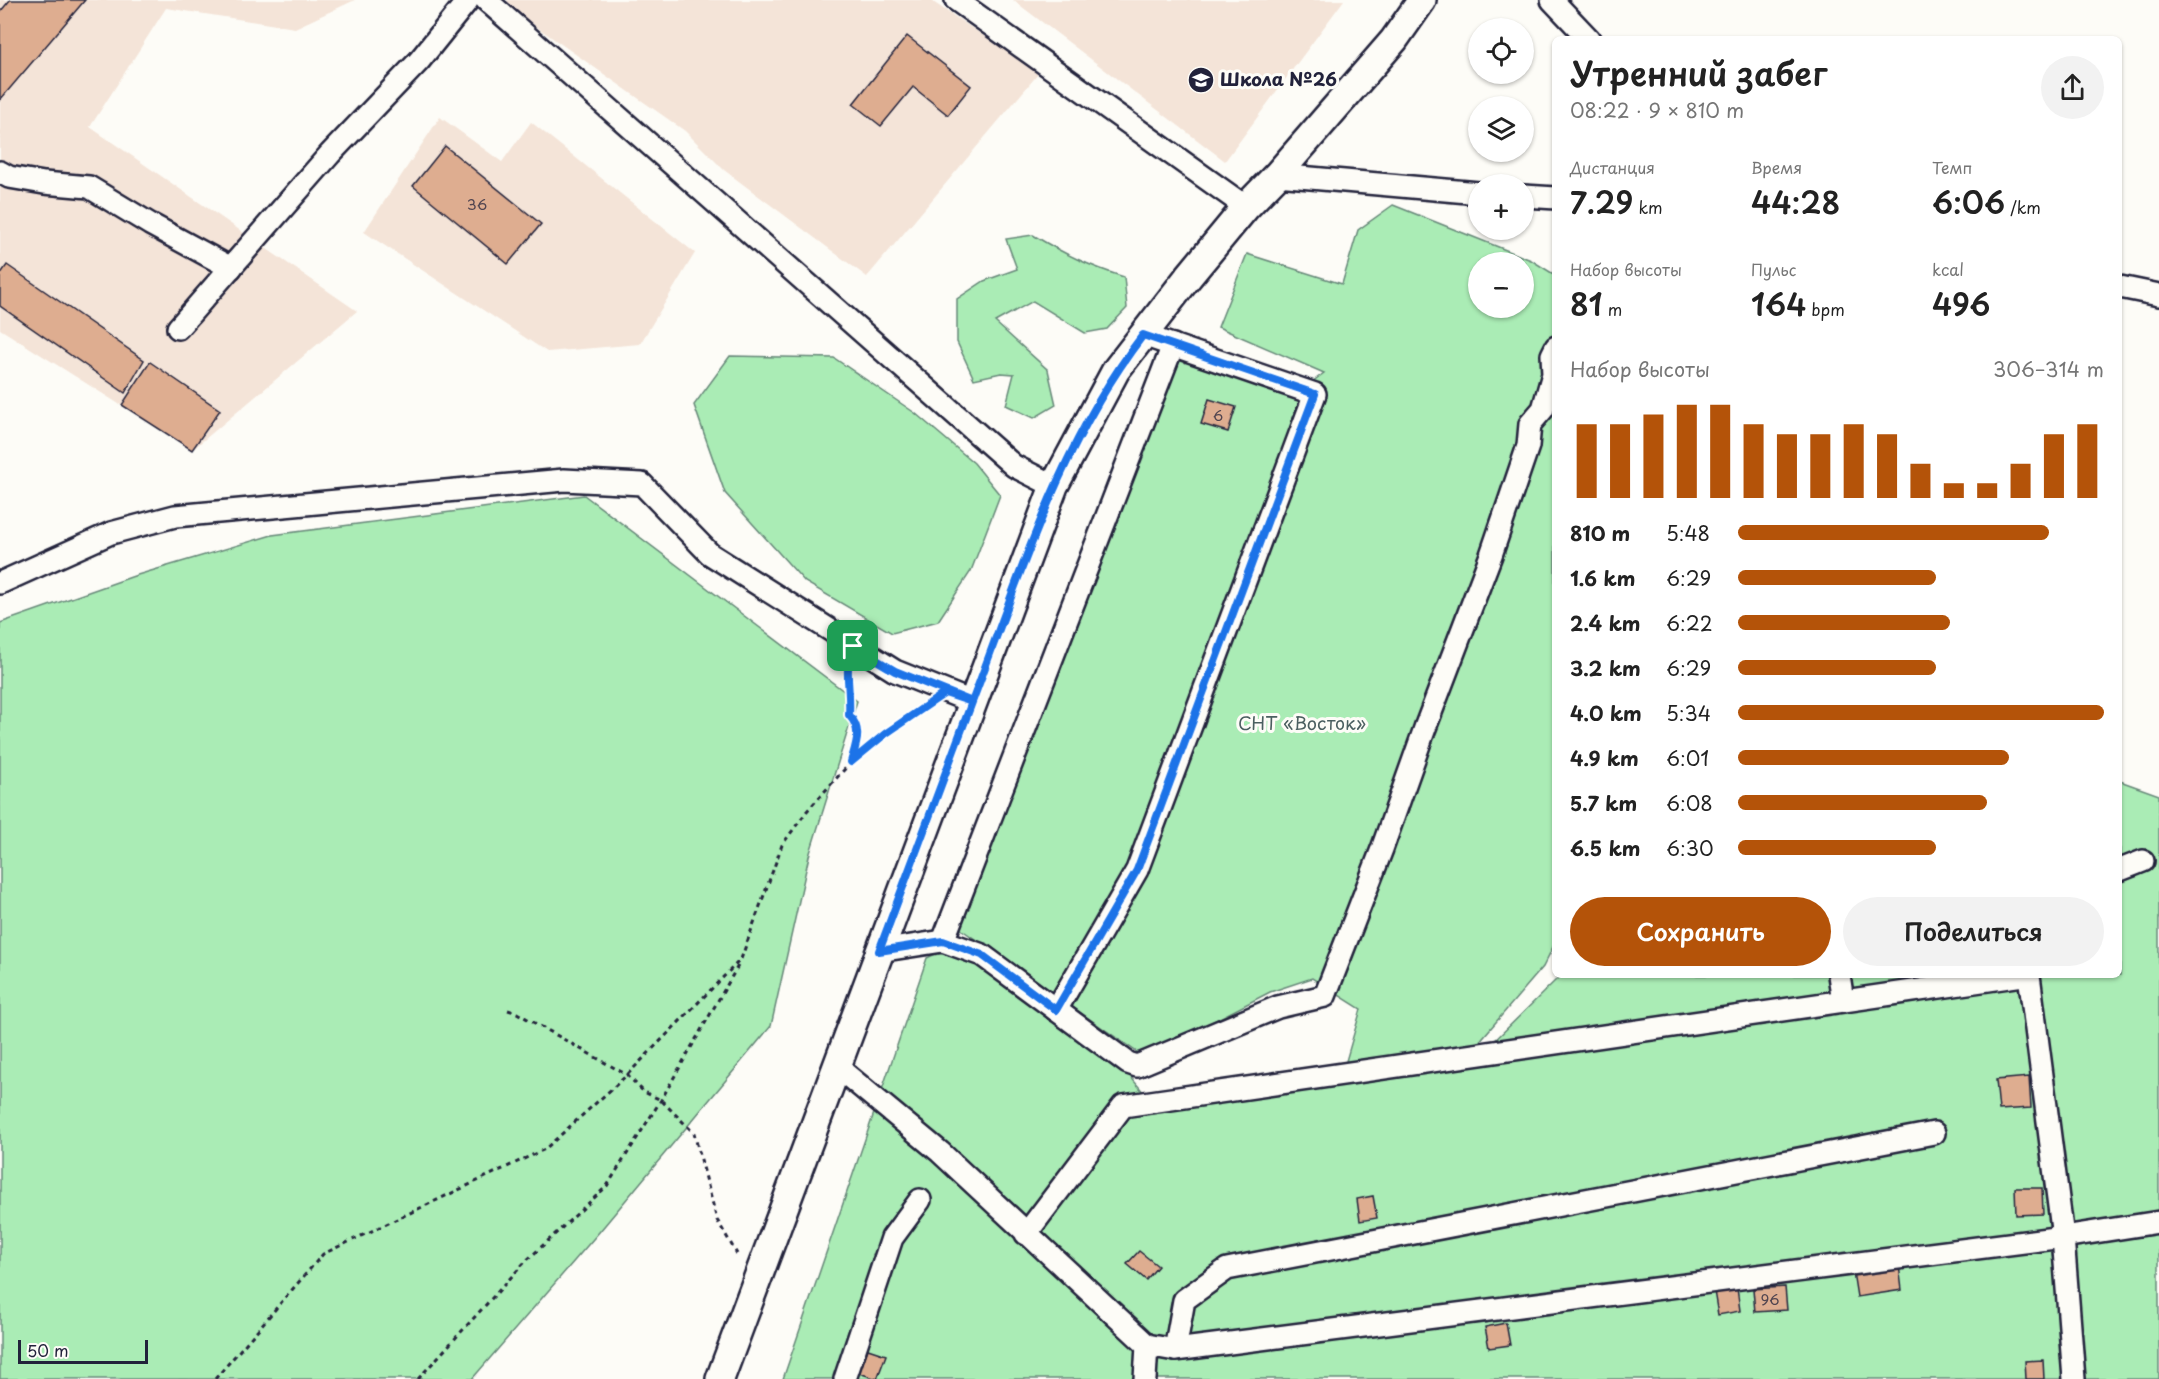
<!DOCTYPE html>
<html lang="ru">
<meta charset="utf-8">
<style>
:root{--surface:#fff;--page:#f2f2f2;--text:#222;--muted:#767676;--accent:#b45309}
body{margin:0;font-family:"Playpen Sans",sans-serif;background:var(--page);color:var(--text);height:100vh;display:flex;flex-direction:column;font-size:22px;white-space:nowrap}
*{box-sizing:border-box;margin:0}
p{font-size:20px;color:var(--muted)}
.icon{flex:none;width:33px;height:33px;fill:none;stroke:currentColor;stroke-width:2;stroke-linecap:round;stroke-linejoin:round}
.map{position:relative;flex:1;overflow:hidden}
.drawer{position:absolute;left:1552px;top:36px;width:570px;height:942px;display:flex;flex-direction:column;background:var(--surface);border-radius:9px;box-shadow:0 2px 4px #0004}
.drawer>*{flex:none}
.tools{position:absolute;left:1468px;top:18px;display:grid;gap:12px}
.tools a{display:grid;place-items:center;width:66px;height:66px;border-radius:50%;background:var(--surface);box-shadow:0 2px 4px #0004;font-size:30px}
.scale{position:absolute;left:18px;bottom:15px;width:130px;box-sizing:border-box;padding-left:6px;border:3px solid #22223b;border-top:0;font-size:16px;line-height:21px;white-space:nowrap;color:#22223b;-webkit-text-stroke:4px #fdfcf7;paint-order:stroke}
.pin{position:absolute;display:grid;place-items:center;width:51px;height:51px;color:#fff;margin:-26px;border-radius:12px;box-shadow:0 3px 9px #0006}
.round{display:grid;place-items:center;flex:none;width:63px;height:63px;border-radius:32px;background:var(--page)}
.summary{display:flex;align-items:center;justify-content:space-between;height:102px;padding:0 18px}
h1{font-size:33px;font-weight:600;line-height:45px}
.stats{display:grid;grid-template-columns:repeat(3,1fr);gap:9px;height:102px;padding:6px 18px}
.stats div{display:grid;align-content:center}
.stats b{font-size:30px;font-weight:600}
.stats small{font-size:16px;font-weight:400}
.stats p{font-size:16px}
.chart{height:168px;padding:12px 18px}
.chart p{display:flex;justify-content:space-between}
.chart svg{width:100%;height:108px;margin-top:6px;stroke:var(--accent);stroke-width:6}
.cta{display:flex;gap:12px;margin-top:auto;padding:12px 18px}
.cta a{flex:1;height:69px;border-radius:36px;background:var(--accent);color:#fff;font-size:24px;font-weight:600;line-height:69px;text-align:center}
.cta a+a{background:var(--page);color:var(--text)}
ul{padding:0 18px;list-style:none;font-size:20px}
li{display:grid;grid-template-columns:96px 72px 1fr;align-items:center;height:45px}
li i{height:15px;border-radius:8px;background:var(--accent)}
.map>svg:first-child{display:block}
.built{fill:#f4e4d8}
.green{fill:#aaecb5;stroke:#668778;stroke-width:1.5;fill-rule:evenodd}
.building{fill:#dead90;stroke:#22223b;stroke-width:1.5}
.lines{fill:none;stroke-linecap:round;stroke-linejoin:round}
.minor-casing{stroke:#22223b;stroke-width:26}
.major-casing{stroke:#22223b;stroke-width:32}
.path{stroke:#22223b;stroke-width:3;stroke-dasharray:4.5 4.5;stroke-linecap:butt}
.minor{stroke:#fdfcf7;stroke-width:21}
.major{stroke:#fdfcf7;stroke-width:27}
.route-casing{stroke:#fff;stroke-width:12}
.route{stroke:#1a73e8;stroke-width:8}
.labels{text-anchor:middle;stroke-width:6;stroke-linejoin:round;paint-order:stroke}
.number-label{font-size:15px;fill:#514550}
.poi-label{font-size:18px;font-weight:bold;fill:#22223b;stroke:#fdfcf7;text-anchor:start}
.park-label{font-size:18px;fill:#4b5f60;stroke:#fdfcf7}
</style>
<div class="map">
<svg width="2159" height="1379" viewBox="0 0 2159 1379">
<rect width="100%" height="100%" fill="#fdfcf7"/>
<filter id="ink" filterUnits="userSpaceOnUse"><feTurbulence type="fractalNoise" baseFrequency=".0167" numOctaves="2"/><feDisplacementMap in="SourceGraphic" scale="12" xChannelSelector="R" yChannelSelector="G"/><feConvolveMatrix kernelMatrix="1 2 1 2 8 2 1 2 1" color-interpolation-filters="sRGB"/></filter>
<g filter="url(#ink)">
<g class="built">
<path d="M 0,0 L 355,0 L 295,28 L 166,8 L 90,127 L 357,311 L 192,450 L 0,329 Z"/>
<path d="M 508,0 L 930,0 L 1039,73 L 867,277 L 724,170 L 685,131 L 504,4 Z"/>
<path d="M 1013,0 L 1344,0 L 1225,161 Z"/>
<path d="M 440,117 L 502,162 L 531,122 L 695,253 L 640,344 L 547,352 L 364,232 Z"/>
</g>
<g class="green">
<path d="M 1393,205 L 1531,260 L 1555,275 L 1555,943 L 1543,967 L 1478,1043 L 1447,1055 L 1344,1068 L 1361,1009 L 1312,978 L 1270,992 L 1144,1057 L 955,925 L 1134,461 L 1182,354 L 1293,396 L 1324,373 L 1218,327 L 1247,254 L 1342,284 L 1358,230 ZM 1479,262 L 1524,262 L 1524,308 L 1479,308 Z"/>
<path d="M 1033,235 C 1064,254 1089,266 1124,277 L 1127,308 L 1107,329 L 1085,333 L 1033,301 L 995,322 L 1048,370 L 1056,405 L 1034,418 L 1006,405 L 1014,374 L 1001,373 L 974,379 L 957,342 L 957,299 L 984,281 L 1017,269 L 1006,239 Z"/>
<path d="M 730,356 L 834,358 L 915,413 L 974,463 L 1000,495 L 971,571 L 938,621 L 892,633 L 805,582 L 725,493 L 694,405 Z"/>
<path d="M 584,495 L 857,701 L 809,856 L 771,1026 L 600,1231 L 472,1379 L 0,1379 L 0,623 L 134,576 L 272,535 Z"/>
<path d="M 2120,781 L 2159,795 L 2159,1379 L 783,1379 L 927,958 L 952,946 L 989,960 L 1129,1075 L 1160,1112 L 1469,1066 L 1561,975 L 2120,975 Z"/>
</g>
<g class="building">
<path d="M 10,0 L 85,0 L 0,100 L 0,12 Z"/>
<path d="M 907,36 L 971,86 L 948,115 L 913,87 L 881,126 L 853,104 Z"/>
<path d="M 445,146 L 541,224 L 508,264 L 413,186 Z"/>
<path d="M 7,265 L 144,360 L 125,393 L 0,306 L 0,275 Z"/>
<path d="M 150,362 L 220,410 L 192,450 L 122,405 Z"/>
<path d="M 1209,399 L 1236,407 L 1228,432 L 1201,424 Z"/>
<path d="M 2029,1077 L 2031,1108 L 1999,1110 L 1996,1080 Z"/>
<path d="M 2015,1188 L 2042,1188 L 2043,1214 L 2016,1215 Z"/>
<path d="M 1373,1196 L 1377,1218 L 1360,1221 L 1357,1199 Z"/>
<path d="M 1139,1251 L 1158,1266 L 1146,1280 L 1127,1264 Z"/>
<path d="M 1899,1265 L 1902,1290 L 1857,1297 L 1853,1272 Z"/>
<path d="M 1785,1287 L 1787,1310 L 1755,1312 L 1753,1289 Z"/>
<path d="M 1737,1288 L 1740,1311 L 1718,1315 L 1714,1291 Z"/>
<path d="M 1506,1323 L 1510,1345 L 1489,1348 L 1485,1327 Z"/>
<path d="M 868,1349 L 886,1355 L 877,1379 L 859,1373 Z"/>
<path d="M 2043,1360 L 2044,1379 L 2026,1379 L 2025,1361 Z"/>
</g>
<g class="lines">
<defs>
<g id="minor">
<path d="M 486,0 L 1014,466 L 1054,486"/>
<path d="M 956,0 L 1246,207"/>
<path d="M 1552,0 L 1589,39"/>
<path d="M 0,172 L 9,177 L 44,183 L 89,187 L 150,224 L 231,268"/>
<path d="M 1277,175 L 1479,193"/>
<path d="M 1524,196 L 1556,198"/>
<path d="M 2120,287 L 2159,295"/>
<path d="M 178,328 L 330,154 L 419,61 L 468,0"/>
<path d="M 0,583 L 111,533 L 175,516 L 564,480 L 642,484 L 710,554 L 895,671 L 972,702"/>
<path d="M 2120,870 L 2143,861"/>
<path d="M 943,941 L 1173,345"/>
<path d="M 879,951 L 943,941 L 982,955 L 1128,1063 L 1137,1066 L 1278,1007 L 1325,996 L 1382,849 L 1425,728 L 1491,555 L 1528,446 L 1530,424 L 1543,409 L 1553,374 L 1552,355 L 1556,347"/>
<path d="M 1839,975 L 1843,1001"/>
<path d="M 2029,975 L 2063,1237 L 2074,1379"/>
<path d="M 1056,1010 L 1137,870 L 1315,394 L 1143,335"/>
<path d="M 836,1066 L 940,1152 L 1147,1345"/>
<path d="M 1026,1234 L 1123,1106 L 2023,975"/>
<path d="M 1175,1350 L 1184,1300 L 1227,1269 L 1934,1133"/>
<path d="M 845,1379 L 892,1238 L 920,1200"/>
<path d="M 1145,1379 L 1147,1345 L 1175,1350 L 2063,1237 L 2159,1222"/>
</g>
<path id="major" d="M 720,1379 L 1054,486 L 1116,370 L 1189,276 L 1246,207 L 1277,175 L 1394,40 L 1422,0"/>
</defs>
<use href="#minor" class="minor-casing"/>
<use href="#major" class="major-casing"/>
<g class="path">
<path d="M 847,661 L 851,697 L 849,715 C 863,730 856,744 851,762"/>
<path d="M 508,1010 L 517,1013 L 627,1075 L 644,1092 L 661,1100 L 694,1133 L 717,1220 L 737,1254"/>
<path d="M 215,1379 L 323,1254 L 545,1149 L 627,1075 L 741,959 L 782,845 L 807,811 L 851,762 L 885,734 L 929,704"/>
<path d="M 418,1379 L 525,1262 L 607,1186 L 661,1100 L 739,964"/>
</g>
<use href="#minor" class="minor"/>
<use href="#major" class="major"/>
</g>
</g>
<g class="lines" filter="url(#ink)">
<defs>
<path id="route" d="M 853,646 L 895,671 L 972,702 L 879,951 L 943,941 L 982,955 L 1056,1010 L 1137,870 L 1315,394 L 1143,335 C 1060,443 1020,576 972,702 L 945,693 L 885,734 L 851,762 C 856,744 863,730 849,715 C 851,689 843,670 853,646"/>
</defs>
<use href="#route" class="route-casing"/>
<use href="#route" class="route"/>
</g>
<defs>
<symbol id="school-disc" viewBox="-11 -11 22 22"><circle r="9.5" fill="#22223b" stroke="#fdfcf7"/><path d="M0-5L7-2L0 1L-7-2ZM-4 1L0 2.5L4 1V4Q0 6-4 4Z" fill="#fff"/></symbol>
</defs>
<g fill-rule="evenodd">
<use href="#school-disc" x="1186" y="65" width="30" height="30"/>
</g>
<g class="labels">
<g class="number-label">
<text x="477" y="210">36</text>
<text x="1218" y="421">6</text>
<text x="1770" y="1305">96</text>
</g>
<g class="poi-label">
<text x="1220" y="86">Школа №26</text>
</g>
<g class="park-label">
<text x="1302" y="730">СНТ «Восток»</text>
</g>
</g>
</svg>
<div class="tools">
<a><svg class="icon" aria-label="locate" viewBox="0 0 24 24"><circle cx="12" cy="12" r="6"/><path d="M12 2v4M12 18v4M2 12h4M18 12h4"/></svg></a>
<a><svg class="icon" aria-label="layers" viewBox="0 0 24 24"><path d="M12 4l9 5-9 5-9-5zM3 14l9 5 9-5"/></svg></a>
<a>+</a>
<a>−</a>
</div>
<div class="scale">50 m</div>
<div class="pin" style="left:853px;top:646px;background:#1e9e55"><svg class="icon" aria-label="arrive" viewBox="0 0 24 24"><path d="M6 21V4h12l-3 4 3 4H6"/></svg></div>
<section class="drawer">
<div class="summary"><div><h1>Утренний забег</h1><p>08:22 · 9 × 810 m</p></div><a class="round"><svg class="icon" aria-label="share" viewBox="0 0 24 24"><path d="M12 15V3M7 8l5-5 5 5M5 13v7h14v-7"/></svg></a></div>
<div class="stats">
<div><p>Дистанция</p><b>7.29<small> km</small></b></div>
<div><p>Время</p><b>44:28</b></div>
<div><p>Темп</p><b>6:06<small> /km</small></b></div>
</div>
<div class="stats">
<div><p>Набор высоты</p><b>81<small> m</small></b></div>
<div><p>Пульс</p><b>164<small> bpm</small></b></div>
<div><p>kcal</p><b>496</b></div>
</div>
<div class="chart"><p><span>Набор высоты</span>306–314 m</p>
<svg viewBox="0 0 160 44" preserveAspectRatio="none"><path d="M5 44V14M15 44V14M25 44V10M35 44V6M45 44V6M55 44V14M65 44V18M75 44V18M85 44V14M95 44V18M105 44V30M115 44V38M125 44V38M135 44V30M145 44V18M155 44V14"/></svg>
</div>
<ul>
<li><b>810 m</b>5:48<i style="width:85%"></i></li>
<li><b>1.6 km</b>6:29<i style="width:54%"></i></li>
<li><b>2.4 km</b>6:22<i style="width:58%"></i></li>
<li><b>3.2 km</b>6:29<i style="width:54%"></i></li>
<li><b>4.0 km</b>5:34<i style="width:100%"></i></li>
<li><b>4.9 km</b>6:01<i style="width:74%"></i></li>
<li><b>5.7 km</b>6:08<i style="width:68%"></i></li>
<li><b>6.5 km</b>6:30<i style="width:54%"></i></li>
</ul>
<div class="cta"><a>Сохранить</a><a>Поделиться</a></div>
</section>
</div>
